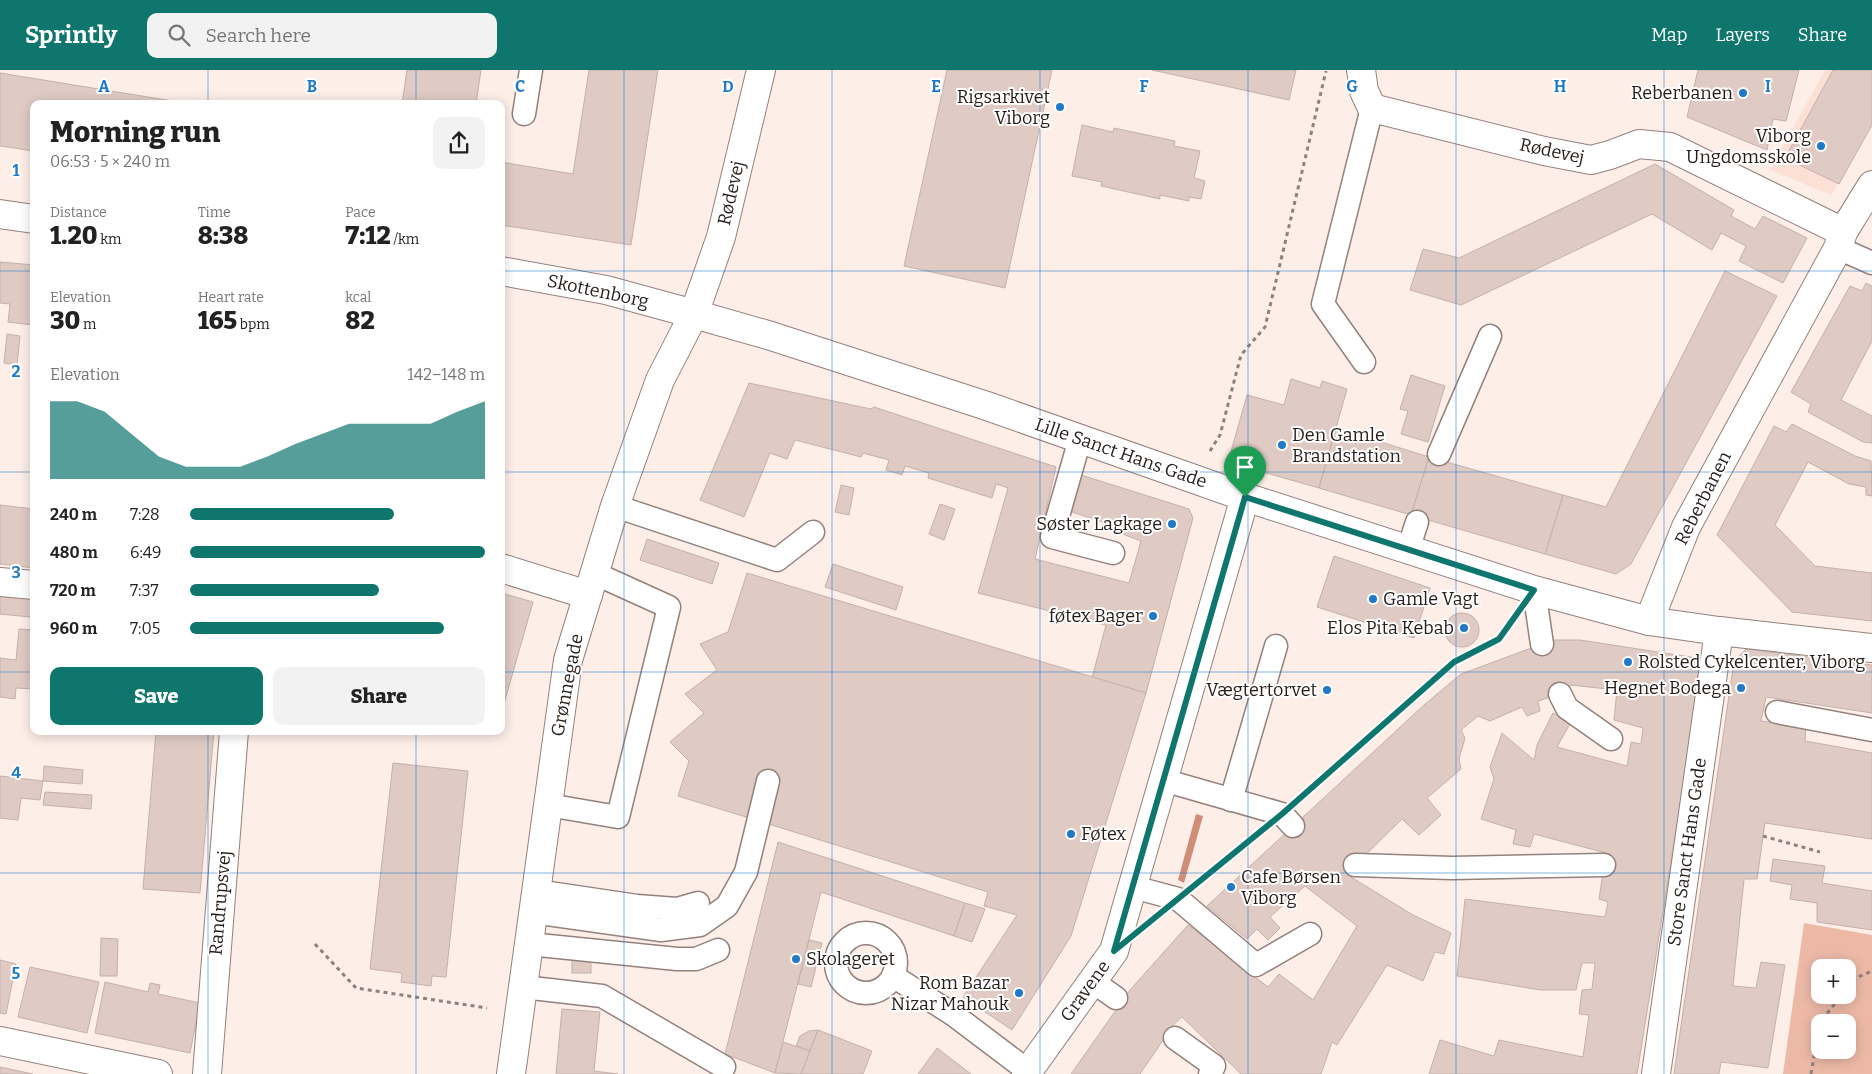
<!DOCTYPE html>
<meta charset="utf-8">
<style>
:root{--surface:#fff;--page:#f2f2f2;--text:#222;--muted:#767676;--accent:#0f766e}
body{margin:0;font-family:Bitter,serif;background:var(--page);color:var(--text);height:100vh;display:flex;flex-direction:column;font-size:19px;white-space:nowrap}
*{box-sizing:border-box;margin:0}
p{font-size:16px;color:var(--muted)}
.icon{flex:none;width:28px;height:28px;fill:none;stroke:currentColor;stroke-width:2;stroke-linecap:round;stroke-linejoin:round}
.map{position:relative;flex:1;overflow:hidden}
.side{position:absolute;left:30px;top:30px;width:475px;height:635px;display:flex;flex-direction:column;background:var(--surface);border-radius:10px;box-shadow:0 2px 12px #0003}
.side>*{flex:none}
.tools{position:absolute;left:1811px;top:889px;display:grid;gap:10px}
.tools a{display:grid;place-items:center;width:45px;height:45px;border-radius:10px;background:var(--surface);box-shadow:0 2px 12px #0003;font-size:25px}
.pin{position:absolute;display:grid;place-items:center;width:42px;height:42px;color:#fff;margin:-51px -21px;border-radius:50% 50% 50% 0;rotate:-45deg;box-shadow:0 0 5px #0007}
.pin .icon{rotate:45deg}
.round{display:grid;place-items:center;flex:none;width:52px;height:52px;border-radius:10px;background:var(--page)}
.overview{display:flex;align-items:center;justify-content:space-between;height:85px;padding:0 20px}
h1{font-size:28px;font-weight:800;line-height:38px}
.metrics{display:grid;grid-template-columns:repeat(3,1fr);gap:8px;height:85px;padding:5px 20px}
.metrics div{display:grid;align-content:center}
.metrics b{font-size:25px;font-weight:800}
.metrics small{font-size:14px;font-weight:400}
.metrics p{font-size:14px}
.chart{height:140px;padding:10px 20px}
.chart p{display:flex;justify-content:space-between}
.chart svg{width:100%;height:90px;margin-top:5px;fill:var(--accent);opacity:.7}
.primary-button{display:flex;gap:10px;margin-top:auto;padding:10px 20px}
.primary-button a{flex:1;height:58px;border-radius:10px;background:var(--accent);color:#fff;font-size:20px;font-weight:800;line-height:58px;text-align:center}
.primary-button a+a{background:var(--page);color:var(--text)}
ul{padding:0 20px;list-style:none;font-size:16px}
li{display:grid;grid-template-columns:80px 60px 1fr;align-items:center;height:38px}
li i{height:12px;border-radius:6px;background:var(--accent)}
header{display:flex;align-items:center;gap:30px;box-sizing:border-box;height:70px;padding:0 25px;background:var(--accent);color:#fff}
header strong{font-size:24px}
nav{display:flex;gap:28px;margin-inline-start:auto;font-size:18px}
.search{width:350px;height:45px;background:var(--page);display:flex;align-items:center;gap:12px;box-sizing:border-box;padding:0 18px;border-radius:10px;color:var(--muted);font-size:19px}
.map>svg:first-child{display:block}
.built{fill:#fce0d6}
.green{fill:#edb9a7;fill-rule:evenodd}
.water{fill:#d08e78}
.building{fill:#dfcbc4;stroke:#c4b0aa}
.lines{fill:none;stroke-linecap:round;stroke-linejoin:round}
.service-casing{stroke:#93817b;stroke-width:25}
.pedestrian-casing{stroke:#93817b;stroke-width:30}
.minor-casing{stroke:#93817b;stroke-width:30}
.tertiary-casing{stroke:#93817b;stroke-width:30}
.path{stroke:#8d817d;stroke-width:3;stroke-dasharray:4 4;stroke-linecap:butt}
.service{stroke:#fff;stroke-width:22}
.pedestrian{stroke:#fff;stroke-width:28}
.minor{stroke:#fff;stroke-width:28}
.tertiary{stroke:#fff;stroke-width:28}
.route-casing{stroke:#fff;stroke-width:10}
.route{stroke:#0f766e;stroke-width:6}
.grid{fill:none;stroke:#1f79c6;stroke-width:1;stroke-opacity:0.55}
.poi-dot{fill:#1f79c6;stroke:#fff;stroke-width:2}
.labels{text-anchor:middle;stroke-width:4;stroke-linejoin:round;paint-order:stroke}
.poi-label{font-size:18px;fill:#241d1a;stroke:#fff;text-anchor:end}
.street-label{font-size:18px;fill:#241d1a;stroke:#fff}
.grid-label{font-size:16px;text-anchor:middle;font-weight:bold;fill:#1f79c6;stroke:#fff;stroke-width:4;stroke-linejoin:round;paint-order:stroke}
</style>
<header>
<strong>Sprintly</strong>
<div class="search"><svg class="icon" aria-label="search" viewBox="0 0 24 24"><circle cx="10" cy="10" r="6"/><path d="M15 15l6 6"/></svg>Search here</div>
<nav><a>Map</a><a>Layers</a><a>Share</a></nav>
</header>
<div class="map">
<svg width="1872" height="1004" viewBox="0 0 1872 1004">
<rect width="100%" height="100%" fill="#feeee8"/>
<path class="built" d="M 1825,0 L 1872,0 L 1872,51 L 1831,125 L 1770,100 Z"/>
<path class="green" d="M 1804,853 L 1872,865 L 1872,1004 L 1783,1004 ZM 1820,898 L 1848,898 L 1848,925 L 1820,925 ZM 1820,952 L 1848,952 L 1848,980 L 1820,980 Z"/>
<path class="water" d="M 1196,744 L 1203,746 L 1184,813 L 1178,810 Z"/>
<g class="building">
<path d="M 407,0 L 481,0 L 476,34 L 402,34 Z"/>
<path d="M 589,0 L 658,0 L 631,175 L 501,155 L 501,92 L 573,104 Z"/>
<path d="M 947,0 L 1052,0 L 1005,218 L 904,196 Z"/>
<path d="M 1152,0 L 1296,0 L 1289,30 Z"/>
<path d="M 1698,0 L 1799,0 L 1786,51 L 1773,49 L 1767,80 L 1687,47 Z"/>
<path d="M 1833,0 L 1872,0 L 1872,55 L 1839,114 L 1785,88 Z"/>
<path d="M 0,3 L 191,34 L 34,34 L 34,81 L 0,76 Z"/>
<path d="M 1082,55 L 1113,62 L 1114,58 L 1175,71 L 1174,76 L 1200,81 L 1194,108 L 1205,111 L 1201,129 L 1189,127 L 1189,131 L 1160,125 L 1160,129 L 1101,116 L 1102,112 L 1072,106 Z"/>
<path d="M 1655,94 L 1734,140 L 1731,146 L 1755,159 L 1763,146 L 1807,168 L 1783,213 L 1739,191 L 1746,176 L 1721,163 L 1712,180 L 1652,144 L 1461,235 L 1410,220 L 1423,179 L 1459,188 Z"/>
<path d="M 0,192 L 34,195 L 34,284 L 31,284 L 33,255 L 8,252 L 10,234 L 0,233 Z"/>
<path d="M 1725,201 L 1777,226 L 1631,494 L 1616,504 L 1545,484 L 1563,425 L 1606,437 Z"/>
<path d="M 1866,213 L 1872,216 L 1872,271 L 1841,330 L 1872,346 L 1872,373 L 1863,372 L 1808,342 L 1811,334 L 1791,322 L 1850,216 L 1862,221 Z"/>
<path d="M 7,264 L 20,266 L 17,295 L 4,293 Z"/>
<path d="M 1411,305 L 1445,316 L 1428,372 L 1401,364 L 1408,341 L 1400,339 Z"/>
<path d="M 1291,309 L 1320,318 L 1322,311 L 1347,319 L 1319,418 L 1228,392 L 1247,325 L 1284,335 Z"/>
<path d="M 749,313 L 871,339 L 874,337 L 1056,397 L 1035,489 L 1129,513 L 1141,471 L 1112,460 L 1112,455 L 1072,442 L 1081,405 L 1189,439 L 1193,448 L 1146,623 L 1092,608 L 1106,555 L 978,523 L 1008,418 L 996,414 L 992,428 L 928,408 L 929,403 L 905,396 L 902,405 L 886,400 L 889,390 L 863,383 L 861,387 L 795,370 L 787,389 L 770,383 L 744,447 L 700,430 Z"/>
<path d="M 1792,354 L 1855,386 L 1871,391 L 1872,426 L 1866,425 L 1866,417 L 1849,414 L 1808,392 L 1775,455 L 1815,496 L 1872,503 L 1872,551 L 1792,542 L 1717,465 L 1774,356 L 1786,362 Z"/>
<path d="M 1336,358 L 1429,387 L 1411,445 L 1319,418 Z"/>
<path d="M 1429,387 L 1563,425 L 1545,484 L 1411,445 Z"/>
<path d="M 841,415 L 854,418 L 849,445 L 835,442 Z"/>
<path d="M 940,434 L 955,439 L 944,470 L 929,464 Z"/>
<path d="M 0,435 L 34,439 L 34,498 L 0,494 Z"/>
<path d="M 647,469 L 719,493 L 712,514 L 640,490 Z"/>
<path d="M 1334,486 L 1430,518 L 1414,568 L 1317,537 Z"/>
<path d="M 833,494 L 903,517 L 896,540 L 825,517 Z"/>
<path d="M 747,503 L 1146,623 L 1071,866 L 1012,960 L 963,927 L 1017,845 L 984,836 L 988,822 L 678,726 L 689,691 L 670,672 L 704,643 L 685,624 L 717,600 L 700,574 L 728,562 Z"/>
<path d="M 501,523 L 533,532 L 501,644 Z"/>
<path d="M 0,524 L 32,527 L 30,547 L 0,544 Z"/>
<circle cx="1462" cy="560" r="17"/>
<path d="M 19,559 L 34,560 L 34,619 L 16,618 L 15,629 L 0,627 L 0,588 L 16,590 Z"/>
<path d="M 1553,570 L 1580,570 L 1697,588 L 1702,598 L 1637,1004 L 1429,1004 L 1440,970 L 1494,986 L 1499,970 L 1583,987 L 1589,945 L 1579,944 L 1582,920 L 1592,919 L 1595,893 L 1582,893 L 1576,920 L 1540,920 L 1457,906 L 1465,829 L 1605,847 L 1608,832 L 1599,829 L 1606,783 L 1534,764 L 1530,777 L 1513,774 L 1516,760 L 1481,749 L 1494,709 L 1490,697 L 1502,663 L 1534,690 L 1537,675 L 1553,643 L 1571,652 L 1557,677 L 1627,696 L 1631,672 L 1641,674 L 1643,658 L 1614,650 L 1617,620 L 1570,615 L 1569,621 L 1538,631 L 1540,641 L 1527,646 L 1522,637 L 1490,651 L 1478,646 L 1461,660 L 1465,668 L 1459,689 L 1461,699 L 1427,728 L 1441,745 L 1419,765 L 1402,749 L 1346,804 L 1413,845 L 1451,863 L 1444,884 L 1435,882 L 1423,911 L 1387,895 L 1337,975 L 1332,972 L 1321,1004 L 1241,1004 L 1182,947 L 1174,954 L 1140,1004 L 1071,1004 L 1130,920 L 1188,855 L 1268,917 L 1279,904 L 1313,930 L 1357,856 L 1305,816 L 1270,847 L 1280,858 L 1268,870 L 1257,859 L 1247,869 L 1207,836 L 1424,635 L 1461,604 Z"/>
<path d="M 1746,579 L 1872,595 L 1872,643 L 1766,627 L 1761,651 L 1806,657 L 1805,671 L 1872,683 L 1872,769 L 1765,753 L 1757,809 L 1744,809 L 1733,916 L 1756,918 L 1761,892 L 1785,895 L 1768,998 L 1721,992 L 1719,1004 L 1674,1004 L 1734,591 Z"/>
<path d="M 156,661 L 214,661 L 200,823 L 143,819 Z"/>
<path d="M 393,693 L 468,701 L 446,907 L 432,906 L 431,916 L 401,912 L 402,903 L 370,899 Z"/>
<path d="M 44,696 L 83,700 L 82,714 L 43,711 Z"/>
<path d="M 0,706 L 43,711 L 40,730 L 21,728 L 18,750 L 0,748 Z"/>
<path d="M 45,722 L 92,725 L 91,739 L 43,735 Z"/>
<path d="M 778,772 L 965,833 L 954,866 L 821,822 L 775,1003 L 725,984 Z"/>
<path d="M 1773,789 L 1825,796 L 1822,813 L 1872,821 L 1872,860 L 1817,852 L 1817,833 L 1790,829 L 1792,815 L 1770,811 Z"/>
<path d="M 965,833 L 985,839 L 972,872 L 954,866 Z"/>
<path d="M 101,868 L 118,869 L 117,906 L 100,906 Z"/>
<path d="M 809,870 L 822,873 L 811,917 L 798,914 Z"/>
<rect x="572" y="889" width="19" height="14"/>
<path d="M 0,890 L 16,894 L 6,944 L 0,943 Z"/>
<path d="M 30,897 L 99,912 L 87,963 L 18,947 Z"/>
<path d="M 105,912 L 148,922 L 150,913 L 160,915 L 158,924 L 200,933 L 190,983 L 95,963 Z"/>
<path d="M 562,939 L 600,942 L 594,1001 L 618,1004 L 556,1004 Z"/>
<path d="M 818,960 L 810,981 L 796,976 L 800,966 L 809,961 Z"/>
<path d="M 818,960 L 872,981 L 863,1004 L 801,1004 Z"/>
<path d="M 783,972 L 810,981 L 801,1004 L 775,1003 Z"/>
<path d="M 937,978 L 971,1004 L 918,1004 Z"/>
<path d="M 0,997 L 33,1004 L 0,1004 Z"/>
</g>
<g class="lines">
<defs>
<g id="service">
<path d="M 524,44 L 531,0"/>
<path d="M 1838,178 L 1872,193"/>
<path d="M 1364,292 L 1323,234 L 1372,38"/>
<path d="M 1080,369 L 1052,467 L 1113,483"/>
<path d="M 1439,384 L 1490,266"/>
<path d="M 615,436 L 777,490 L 813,462"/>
<path d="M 1408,480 L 1417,452"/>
<path d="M 1534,520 L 1542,574"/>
<path d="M 1560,624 L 1567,638 L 1611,669"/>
<path d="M 1777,642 L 1872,660"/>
<path d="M 1163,710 L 1282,744 L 1293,756"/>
<path d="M 1231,730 L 1276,576"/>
<path d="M 548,735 L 618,747 L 669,537 L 594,503"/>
<path d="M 1355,795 L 1452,798 L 1604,795"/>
<path d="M 1133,817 L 1178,829 L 1256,895 L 1310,864"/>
<path d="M 536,821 L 637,836 L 677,839 L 698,833"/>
<path d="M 533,842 L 661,860 L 700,855 L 727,836 L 746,802 L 768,711"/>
<circle cx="866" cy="893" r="30"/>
<path d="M 529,874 L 677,889 L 696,889 L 718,880"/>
<path d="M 893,906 L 954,945 L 1028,1001"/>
<path d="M 1092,911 L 1116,928"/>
<path d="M 523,917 L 602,926 L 724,997"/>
<path d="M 1175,968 L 1214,996 L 1210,1004"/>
</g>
<path id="pedestrian" d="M 1656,1004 L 1719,561"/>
<g id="minor">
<path d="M 1361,0 L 1364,21 L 1372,38 L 1544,81 L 1591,90 L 1610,85 L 1639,74 L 1670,77 L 1843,162"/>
<path d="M 501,498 L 588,525"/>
<path d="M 0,512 L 34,515"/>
<path d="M 1649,551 L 1686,457 L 1838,178 L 1843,162 L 1872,115"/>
<path d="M 0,971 L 158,1004"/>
<path d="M 207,1004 L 234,661"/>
<path d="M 511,1004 L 568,590 L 615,436 L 660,310 L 694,244 L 771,266 L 987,336 L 1245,427 L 1534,520 L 1649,551 L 1719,561 L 1872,578"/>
<path d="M 1026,1004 L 1114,881 L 1245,427"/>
</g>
<g id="tertiary">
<path d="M 0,144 L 34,149"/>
<path d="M 501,201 L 606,220 L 694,244 L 721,167 L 761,0"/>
</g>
</defs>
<use href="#service" class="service-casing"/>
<use href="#pedestrian" class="pedestrian-casing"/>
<use href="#minor" class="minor-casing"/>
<use href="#tertiary" class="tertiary-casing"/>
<g class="path">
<path d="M 1210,381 L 1220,365 L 1241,285 L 1265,257 L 1326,1"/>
<path d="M 1304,725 L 1454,591 L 1499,569 L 1508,557"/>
<path d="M 1763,766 L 1820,782"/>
<path d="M 1202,810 L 1253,768"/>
<path d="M 315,874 L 356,918 L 487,938"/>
<path d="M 1848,918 L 1856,908 L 1872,901"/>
<path d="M 1811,1004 L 1820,952 L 1842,925"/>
</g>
<use href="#service" class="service"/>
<use href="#pedestrian" class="pedestrian"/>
<use href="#minor" class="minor"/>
<use href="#tertiary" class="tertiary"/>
</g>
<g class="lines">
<defs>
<path id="route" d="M 1245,427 L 1534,520 L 1499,569 L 1454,592 L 1282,744 L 1114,881 Z"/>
</defs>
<use href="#route" class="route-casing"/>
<use href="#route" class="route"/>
</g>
<path class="grid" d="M 208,0 L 208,34M 416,0 L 416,34M 624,0 L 624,1004M 832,0 L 832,1004M 1040,0 L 1040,1004M 1248,0 L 1248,1004M 1456,0 L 1456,1004M 1664,0 L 1664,1004M 0,201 L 34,201M 501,201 L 1872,201M 0,402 L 34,402M 501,402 L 1872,402M 0,602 L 34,602M 501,602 L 1872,602M 208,661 L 208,1004M 416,661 L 416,1004M 0,803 L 1872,803"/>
<g class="poi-dot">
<circle cx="1743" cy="23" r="5"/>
<circle cx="1060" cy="37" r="5"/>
<circle cx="1821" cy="76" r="5"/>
<circle cx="1282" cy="375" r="5"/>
<circle cx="1172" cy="454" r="5"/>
<circle cx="1373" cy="529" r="5"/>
<circle cx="1153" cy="546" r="5"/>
<circle cx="1464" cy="558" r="5"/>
<circle cx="1628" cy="592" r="5"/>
<circle cx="1741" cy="618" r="5"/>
<circle cx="1327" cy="620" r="5"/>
<circle cx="1071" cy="764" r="5"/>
<circle cx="1231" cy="817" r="5"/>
<circle cx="796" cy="889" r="5"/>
<circle cx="1019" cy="923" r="5"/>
</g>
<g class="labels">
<g class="poi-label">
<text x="1733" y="29">Reberbanen</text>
<text x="1050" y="33">Rigsarkivet<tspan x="1050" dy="21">Viborg</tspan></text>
<text x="1811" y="72">Viborg<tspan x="1811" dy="21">Ungdomsskole</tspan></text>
<text x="1292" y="371" text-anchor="start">Den Gamle<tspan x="1292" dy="21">Brandstation</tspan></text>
<text x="1162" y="460">Søster Lagkage</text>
<text x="1383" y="535" text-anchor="start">Gamle Vagt</text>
<text x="1143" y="552">føtex Bager</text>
<text x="1454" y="564">Elos Pita Kebab</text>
<text x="1638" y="598" text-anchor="start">Rolsted Cykelcenter, Viborg</text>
<text x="1731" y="624">Hegnet Bodega</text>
<text x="1317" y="626">Vægtertorvet</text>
<text x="1081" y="770" text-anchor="start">Føtex</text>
<text x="1241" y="813" text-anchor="start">Cafe Børsen<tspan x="1241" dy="21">Viborg</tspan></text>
<text x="806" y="895" text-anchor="start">Skolageret</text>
<text x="1009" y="919">Rom Bazar<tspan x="1009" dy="21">Nizar Mahouk</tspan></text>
</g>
<g class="street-label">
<text transform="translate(1552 81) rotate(12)" y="6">Rødevej</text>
<text transform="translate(731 123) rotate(-77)" y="6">Rødevej</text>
<text transform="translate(598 221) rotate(12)" y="6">Skottenborg</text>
<text transform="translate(1121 383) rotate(19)" y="6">Lille Sanct Hans Gade</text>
<text transform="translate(1703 428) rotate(-63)" y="6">Reberbanen</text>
<text transform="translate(567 615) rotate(-79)" y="6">Grønnegade</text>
<text transform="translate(1687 782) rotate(-82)" y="6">Store Sanct Hans Gade</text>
<text transform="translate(220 833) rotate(-85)" y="6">Randrupsvej</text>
<text transform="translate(1085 921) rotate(-54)" y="6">Gravene</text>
</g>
</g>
<g class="grid-label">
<text x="104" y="22">A</text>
<text x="312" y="22">B</text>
<text x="520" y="22">C</text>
<text x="728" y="22">D</text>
<text x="936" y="22">E</text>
<text x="1144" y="22">F</text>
<text x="1352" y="22">G</text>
<text x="1560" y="22">H</text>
<text x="1768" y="22">I</text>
<text x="16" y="106">1</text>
<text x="16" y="307">2</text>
<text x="16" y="508">3</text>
<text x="16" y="708">4</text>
<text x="16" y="909">5</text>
</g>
</svg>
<div class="tools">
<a>+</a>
<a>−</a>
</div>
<div class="pin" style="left:1245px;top:427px;background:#1e9e55"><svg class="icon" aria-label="arrive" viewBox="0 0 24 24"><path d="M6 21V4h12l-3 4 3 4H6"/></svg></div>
<section class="side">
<div class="overview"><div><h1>Morning run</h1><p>06:53 · 5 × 240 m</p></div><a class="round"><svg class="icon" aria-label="share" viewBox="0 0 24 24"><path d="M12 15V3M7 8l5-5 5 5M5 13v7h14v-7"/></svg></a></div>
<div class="metrics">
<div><p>Distance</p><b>1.20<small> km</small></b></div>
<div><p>Time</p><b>8:38</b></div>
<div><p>Pace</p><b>7:12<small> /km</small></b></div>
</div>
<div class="metrics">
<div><p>Elevation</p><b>30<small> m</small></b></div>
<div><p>Heart rate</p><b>165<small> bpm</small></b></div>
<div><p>kcal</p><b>82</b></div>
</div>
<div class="chart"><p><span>Elevation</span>142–148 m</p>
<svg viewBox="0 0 160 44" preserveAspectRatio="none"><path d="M0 44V6L10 6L20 11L30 22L40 33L50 38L60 38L70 38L80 33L90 27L100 22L110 17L120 17L130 17L140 17L150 11L160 6V44z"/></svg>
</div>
<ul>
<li><b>240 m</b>7:28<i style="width:69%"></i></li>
<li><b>480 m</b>6:49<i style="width:100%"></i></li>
<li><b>720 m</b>7:37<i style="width:64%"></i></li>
<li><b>960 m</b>7:05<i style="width:86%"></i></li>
</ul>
<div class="primary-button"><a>Save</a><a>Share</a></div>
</section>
</div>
